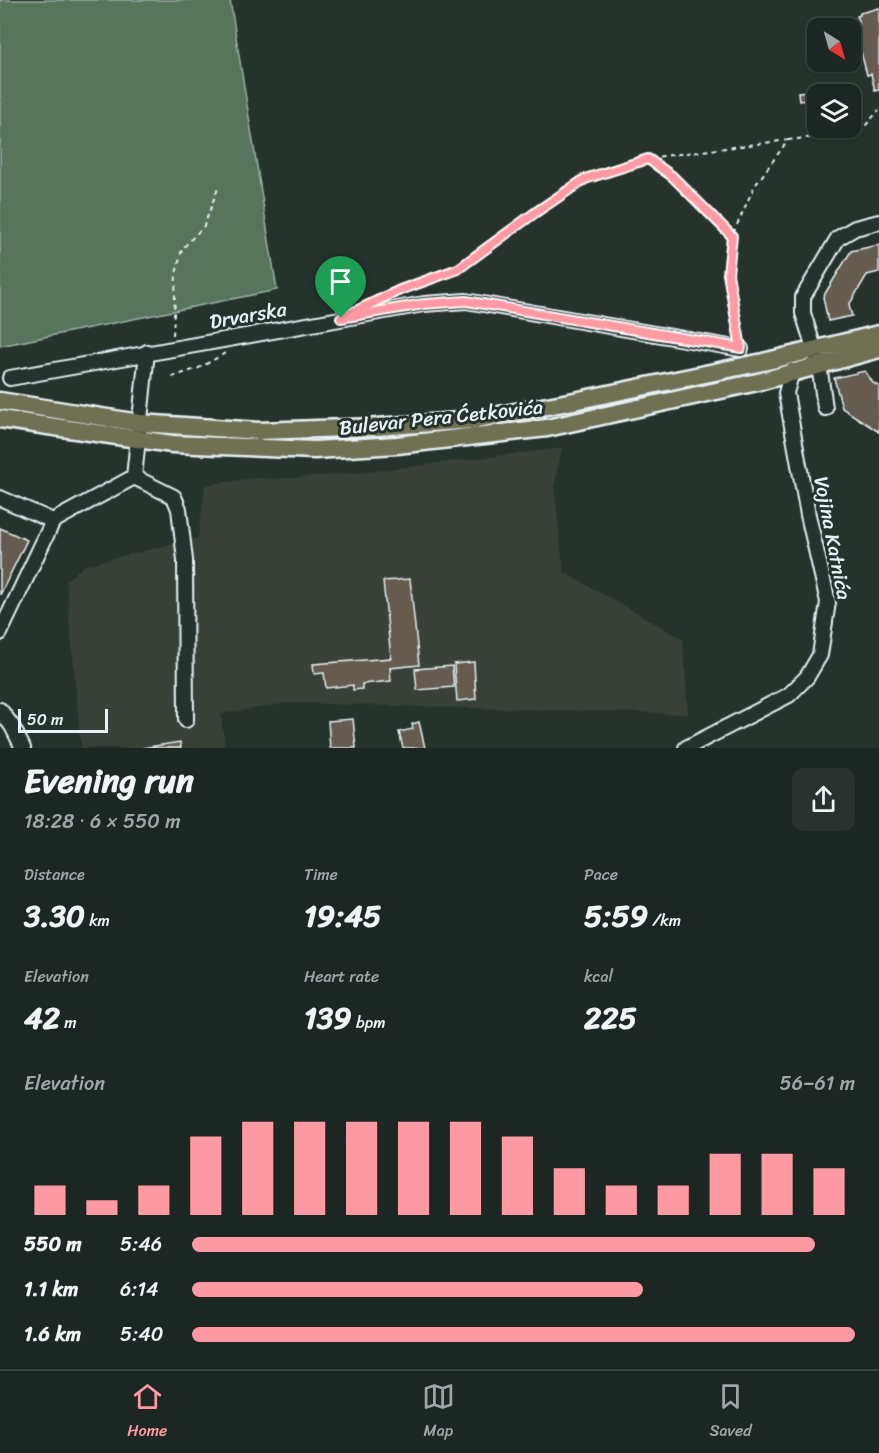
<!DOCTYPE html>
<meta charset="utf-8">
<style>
:root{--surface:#1c2622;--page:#29322f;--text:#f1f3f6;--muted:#a0a5a5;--line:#3a4340;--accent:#ff9aa2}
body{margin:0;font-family:Sriracha,sans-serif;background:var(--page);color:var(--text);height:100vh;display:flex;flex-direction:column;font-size:22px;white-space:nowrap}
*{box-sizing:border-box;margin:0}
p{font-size:20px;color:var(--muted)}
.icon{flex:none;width:33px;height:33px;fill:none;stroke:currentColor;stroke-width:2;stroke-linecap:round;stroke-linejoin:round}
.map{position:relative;height:748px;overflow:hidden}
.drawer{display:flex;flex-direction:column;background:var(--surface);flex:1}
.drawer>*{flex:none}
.needle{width:39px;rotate:143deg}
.tools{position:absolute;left:807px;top:18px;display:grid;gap:12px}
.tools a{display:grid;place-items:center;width:54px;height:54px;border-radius:12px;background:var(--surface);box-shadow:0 2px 4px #0004,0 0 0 2px var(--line);font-size:30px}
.scale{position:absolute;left:18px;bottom:15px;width:90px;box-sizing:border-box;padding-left:6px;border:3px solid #e8f1f8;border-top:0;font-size:16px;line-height:21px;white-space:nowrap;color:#e8f1f8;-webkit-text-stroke:4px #26332d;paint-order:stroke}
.pin{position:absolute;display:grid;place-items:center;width:51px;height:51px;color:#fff;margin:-62px -26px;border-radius:50% 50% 50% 0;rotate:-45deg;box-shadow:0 0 6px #0007}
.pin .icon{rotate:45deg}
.round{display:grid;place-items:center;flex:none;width:63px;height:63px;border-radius:12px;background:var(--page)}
.summary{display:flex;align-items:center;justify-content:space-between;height:102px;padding:0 24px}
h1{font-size:33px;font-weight:700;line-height:45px}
.metrics{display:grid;grid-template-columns:repeat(3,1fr);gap:9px;height:102px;padding:6px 24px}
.metrics div{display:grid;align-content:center}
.metrics b{font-size:30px;font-weight:700}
.metrics small{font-size:16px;font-weight:400}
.metrics p{font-size:16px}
.chart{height:168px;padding:12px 24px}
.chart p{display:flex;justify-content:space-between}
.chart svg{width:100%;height:108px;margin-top:6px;stroke:var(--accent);stroke-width:6}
ul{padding:0 24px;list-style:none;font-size:20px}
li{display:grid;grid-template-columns:96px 72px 1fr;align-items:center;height:45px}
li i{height:15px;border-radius:8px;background:var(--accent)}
.menu{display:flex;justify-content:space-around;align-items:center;height:84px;border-top:2px solid var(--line);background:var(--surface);font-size:16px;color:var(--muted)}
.menu a{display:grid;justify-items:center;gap:3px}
.menu .current{color:var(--accent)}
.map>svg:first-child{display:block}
.built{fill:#393f37}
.green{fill:#56745c;stroke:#9fb2aa;stroke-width:1.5}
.building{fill:#655c4f;stroke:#e8f1f8;stroke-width:1.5}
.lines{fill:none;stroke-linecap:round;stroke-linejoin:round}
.minor-casing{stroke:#e8f1f8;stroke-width:18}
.major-casing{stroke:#e8f1f8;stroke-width:21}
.path{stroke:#e8f1f8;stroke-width:2;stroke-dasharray:4.5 4.5;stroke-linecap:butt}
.minor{stroke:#26332d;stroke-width:14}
.major{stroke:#706f52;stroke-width:16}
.route-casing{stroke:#fff;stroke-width:12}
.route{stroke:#ff9aa2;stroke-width:8}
.labels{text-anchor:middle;stroke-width:6;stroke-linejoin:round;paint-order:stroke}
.street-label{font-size:20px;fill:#e8f1f8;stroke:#26332d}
</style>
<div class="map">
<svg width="879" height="748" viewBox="0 0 879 748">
<rect width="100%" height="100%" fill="#26332d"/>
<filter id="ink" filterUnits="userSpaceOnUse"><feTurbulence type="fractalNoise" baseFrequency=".0167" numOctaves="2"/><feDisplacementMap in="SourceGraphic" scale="12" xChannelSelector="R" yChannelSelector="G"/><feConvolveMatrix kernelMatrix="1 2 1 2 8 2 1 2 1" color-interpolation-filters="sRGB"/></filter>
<g filter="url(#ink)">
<path class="built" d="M 562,448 L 554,487 L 564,572 L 683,639 L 688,714 L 289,703 L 221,714 L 225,748 L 81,748 L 66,580 L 85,565 L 198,538 L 205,485 L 254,478 L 279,479 L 374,471 Z"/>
<path class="green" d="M 0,0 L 230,0 L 277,290 L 0,346 Z"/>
<g class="building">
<path d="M 879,8 L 879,90 L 875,91 L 871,74 L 867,75 L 855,29 L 859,24 L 857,16 L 860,15 L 860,13 Z"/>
<path d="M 819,90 L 818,99 L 799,101 L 798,92 Z"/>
<path d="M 879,245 L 879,272 L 867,275 L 849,305 L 852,316 L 828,321 L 823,297 L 851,251 Z"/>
<path d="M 865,371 L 873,383 L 879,386 L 879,432 L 842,408 L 834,378 Z"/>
<path d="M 0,528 L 27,540 L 0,595 Z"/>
<path d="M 410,579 L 419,665 L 390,668 L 391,681 L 362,684 L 362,689 L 353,690 L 353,685 L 326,688 L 324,673 L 314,674 L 313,664 L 391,658 L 383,581 Z"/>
<path d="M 474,662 L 476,699 L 457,701 L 454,664 Z"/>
<path d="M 452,666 L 454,687 L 417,690 L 415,669 Z"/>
<path d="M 353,719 L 356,748 L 330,748 L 328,721 Z"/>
<path d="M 419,722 L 425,748 L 403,748 L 399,732 L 413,729 L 412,724 Z"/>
<path d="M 180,742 L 181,748 L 142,748 Z"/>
</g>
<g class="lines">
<defs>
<g id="minor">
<path d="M 10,378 L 424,304 L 466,301 L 741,349"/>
<path d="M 825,408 L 819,364 L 803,313 L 803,297 L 838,238 L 855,228 L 879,222"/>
<path d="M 134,477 L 174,497 L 179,509 L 185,560 L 186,720"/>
<path d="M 134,477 L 147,352"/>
<path d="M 0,498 L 53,521 L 134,477"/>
<path d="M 0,633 L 53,521"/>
<path d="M 0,710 L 12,726 L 23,748"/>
<path d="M 686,748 L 789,695 L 807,677 L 820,655 L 828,602 L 808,515 L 786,393 L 792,371"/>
</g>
<g id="major">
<path d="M 0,401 L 140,423 L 259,431 L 376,427 L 472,420 L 574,401 L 763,362 L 879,334"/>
<path d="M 0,419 L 172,444 L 315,450 L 397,445 L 547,428 L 762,381 L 879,349"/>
</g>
</defs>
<use href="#minor" class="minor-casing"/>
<use href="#major" class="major-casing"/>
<g class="path">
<path d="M 788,140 L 860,132 L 879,110"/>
<path d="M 732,236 L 672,176 L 648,158 L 788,140 L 754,187 L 732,236 L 728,274 L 739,337"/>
<path d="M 382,298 L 400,289 L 458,269 L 536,212 L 585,179 L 648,158"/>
<path d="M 173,335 L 176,274 L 182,249 L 204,226 L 218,188"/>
<path d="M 172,377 L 199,368 L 229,351"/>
</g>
<use href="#minor" class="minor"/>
<use href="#major" class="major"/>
</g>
</g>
<g class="lines" filter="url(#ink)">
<defs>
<path id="route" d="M 648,159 L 672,176 L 732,236 L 728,274 L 741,348 L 466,301 L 424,304 L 341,318 L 400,290 L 458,269 L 536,212 L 585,179 Z"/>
</defs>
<use href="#route" class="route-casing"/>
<use href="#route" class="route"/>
</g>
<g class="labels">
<g class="street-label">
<text transform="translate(248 315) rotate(-10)" y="7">Drvarska</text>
<text transform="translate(441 417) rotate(-6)" y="7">Bulevar Pera Ćetkovića</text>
<text transform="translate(833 538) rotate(79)" y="7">Vojina Katnića</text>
</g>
</g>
</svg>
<div class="tools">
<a><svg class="needle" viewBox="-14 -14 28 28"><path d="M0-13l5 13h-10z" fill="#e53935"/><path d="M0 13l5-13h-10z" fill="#a0a5a5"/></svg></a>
<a><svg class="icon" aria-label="layers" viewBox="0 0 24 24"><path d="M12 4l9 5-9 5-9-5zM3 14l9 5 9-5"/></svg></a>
</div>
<div class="scale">50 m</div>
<div class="pin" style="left:341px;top:318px;background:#1e9e55"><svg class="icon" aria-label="arrive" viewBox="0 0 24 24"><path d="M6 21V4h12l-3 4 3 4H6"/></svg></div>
</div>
<section class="drawer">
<div class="summary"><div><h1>Evening run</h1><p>18:28 · 6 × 550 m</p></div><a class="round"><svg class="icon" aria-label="share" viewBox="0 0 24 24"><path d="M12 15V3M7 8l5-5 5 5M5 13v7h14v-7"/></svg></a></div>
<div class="metrics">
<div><p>Distance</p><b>3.30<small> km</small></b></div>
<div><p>Time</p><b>19:45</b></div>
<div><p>Pace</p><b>5:59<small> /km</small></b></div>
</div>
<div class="metrics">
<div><p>Elevation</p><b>42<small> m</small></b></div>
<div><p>Heart rate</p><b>139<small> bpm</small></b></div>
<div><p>kcal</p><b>225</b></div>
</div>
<div class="chart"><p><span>Elevation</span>56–61 m</p>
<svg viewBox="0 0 160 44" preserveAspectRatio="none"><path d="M5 44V32M15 44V38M25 44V32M35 44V12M45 44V6M55 44V6M65 44V6M75 44V6M85 44V6M95 44V12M105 44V25M115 44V32M125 44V32M135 44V19M145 44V19M155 44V25"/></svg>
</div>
<ul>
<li><b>550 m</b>5:46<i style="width:94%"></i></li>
<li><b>1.1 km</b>6:14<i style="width:68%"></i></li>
<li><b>1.6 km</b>5:40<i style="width:100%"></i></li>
</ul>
</section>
<nav class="menu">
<a class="current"><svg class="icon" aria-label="home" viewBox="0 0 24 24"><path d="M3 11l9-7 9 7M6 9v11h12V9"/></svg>Home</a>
<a><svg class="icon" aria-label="map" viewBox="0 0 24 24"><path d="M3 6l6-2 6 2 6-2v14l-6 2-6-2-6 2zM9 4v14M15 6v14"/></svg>Map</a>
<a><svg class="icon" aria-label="saved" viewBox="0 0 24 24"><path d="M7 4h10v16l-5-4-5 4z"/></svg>Saved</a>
</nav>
